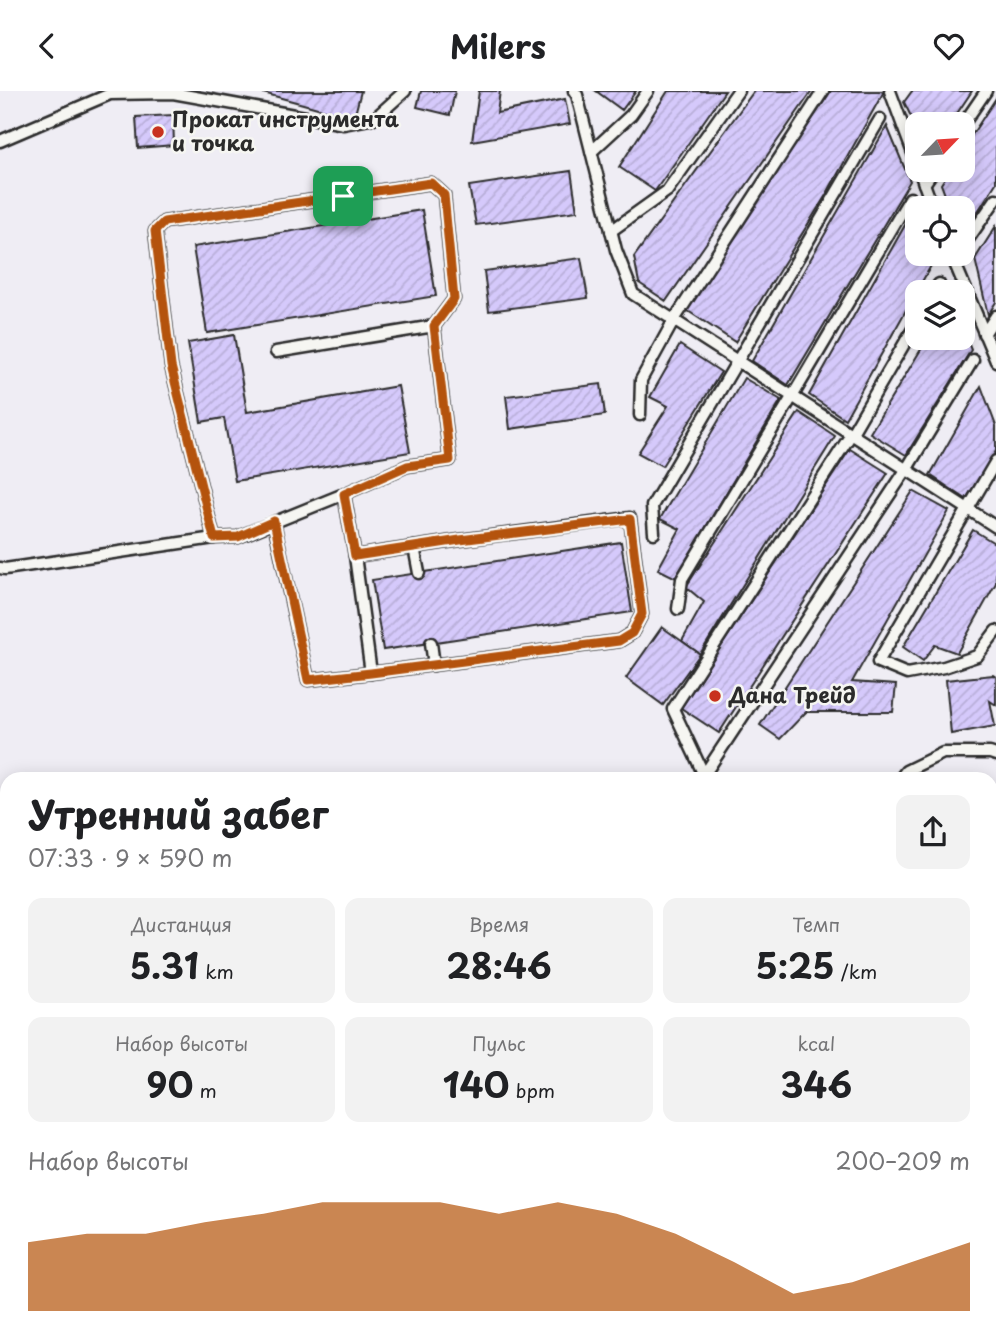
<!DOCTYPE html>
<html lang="ru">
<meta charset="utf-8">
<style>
:root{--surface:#fff;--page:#f2f2f2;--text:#202124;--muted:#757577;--accent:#b45309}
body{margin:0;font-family:"Playpen Sans",sans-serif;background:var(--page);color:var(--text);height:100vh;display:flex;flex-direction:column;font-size:26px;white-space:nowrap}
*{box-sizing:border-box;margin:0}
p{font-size:23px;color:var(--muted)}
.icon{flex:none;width:38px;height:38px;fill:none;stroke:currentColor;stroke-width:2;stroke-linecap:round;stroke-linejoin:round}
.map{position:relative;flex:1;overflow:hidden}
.side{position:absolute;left:0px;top:681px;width:998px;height:569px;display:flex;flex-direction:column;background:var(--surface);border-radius:21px 21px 0 0;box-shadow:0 4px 18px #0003}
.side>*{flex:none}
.needle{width:46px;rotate:65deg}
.buttons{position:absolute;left:905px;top:21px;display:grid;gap:14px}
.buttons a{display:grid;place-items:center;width:70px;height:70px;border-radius:14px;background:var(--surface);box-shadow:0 4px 18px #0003;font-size:35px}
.pin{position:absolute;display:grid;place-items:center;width:60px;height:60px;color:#fff;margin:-30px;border-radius:14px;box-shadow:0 4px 10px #0006}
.round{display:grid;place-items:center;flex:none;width:74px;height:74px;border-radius:14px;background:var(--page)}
.headline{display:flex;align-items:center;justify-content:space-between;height:119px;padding:0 28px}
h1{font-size:38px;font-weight:700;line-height:52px}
.metrics{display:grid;grid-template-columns:repeat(3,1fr);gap:10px;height:119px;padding:7px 28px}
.metrics div{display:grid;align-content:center;border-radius:14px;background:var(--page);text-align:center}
.metrics b{font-size:35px;font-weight:700}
.metrics small{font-size:19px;font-weight:400}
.metrics p{font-size:19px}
.chart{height:196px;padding:14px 28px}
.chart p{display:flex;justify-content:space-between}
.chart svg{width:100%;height:126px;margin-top:7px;fill:var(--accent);opacity:.7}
header{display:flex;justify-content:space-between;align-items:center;height:91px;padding:0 28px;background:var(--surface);font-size:32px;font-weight:700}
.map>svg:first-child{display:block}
.building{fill:url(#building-hatch);stroke:#2b2b2b;stroke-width:2}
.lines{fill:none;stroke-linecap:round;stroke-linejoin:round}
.service-casing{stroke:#2b2b2b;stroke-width:15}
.minor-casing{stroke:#2b2b2b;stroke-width:24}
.service{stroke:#f6f6f2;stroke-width:10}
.minor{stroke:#f6f6f2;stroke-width:19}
.route-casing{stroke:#fff;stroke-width:14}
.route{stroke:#b45309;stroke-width:9}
.poi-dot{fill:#c8321e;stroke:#f6f6f2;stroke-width:2.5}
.labels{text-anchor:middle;stroke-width:5;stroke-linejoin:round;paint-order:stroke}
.poi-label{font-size:21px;font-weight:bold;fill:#2b2b2b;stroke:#f6f6f2;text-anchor:start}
</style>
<header><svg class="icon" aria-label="back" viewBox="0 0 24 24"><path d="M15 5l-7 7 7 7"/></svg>Milers<svg class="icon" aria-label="heart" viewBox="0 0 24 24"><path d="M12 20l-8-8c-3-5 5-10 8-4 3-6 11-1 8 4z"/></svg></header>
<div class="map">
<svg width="996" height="1248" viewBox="0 0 996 1248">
<defs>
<pattern id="building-hatch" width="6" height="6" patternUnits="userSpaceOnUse" patternTransform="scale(1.75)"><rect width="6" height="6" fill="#d5c9fb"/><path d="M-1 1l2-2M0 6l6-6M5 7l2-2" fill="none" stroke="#b7add7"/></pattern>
</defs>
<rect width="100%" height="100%" fill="#efedf4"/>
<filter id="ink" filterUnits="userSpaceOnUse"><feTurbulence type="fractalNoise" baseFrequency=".0143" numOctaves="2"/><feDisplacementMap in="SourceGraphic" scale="14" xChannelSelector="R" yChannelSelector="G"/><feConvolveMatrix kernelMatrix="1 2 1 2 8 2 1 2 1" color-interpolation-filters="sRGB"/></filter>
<g filter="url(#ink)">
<g class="building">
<path d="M 256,0 L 361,0 L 354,27 Z"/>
<path d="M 421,0 L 455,0 L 450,24 L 417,16 Z"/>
<path d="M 479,0 L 500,0 L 497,22 L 565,8 L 570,33 L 472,50 Z"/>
<path d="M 596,0 L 636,0 L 622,19 Z"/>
<path d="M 668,0 L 725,0 L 655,100 L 619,76 Z"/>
<path d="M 754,0 L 812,0 L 666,210 L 639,192 L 634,166 Z"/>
<path d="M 831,0 L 882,0 L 883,2 L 826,104 L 735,251 L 685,218 Z"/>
<path d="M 912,0 L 972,0 L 950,33 L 917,33 L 917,38 L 904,11 Z"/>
<path d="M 996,7 L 996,92 L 962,145 L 962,117 L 950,117 L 941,93 L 950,79 L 962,79 L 962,59 Z"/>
<path d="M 173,24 L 174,54 L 138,57 L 136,26 Z"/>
<path d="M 887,35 L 910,90 L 788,294 L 752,270 Z"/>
<path d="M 571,80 L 577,120 L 476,134 L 469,95 Z"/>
<path d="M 917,113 L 919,117 L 917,117 L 917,163 L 936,163 L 937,164 L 845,328 L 809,304 Z"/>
<path d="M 422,119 L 436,205 L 207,242 L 193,156 Z"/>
<path d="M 996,135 L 996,211 L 988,224 L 975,168 Z"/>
<path d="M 581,167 L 588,207 L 489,220 L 484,180 Z"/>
<path d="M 962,237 L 971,259 L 906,364 L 870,342 L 928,247 L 962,247 Z"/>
<path d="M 234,244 L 247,321 L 398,295 L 410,361 L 235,390 L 224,327 L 201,331 L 188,252 Z"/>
<path d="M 680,254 L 721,281 L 662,375 L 638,362 L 668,315 L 650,306 Z"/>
<path d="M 744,287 L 781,309 L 676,487 L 658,478 L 680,438 L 660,428 Z"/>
<path d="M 601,293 L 605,324 L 510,338 L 506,305 Z"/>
<path d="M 981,295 L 996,335 L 996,360 L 966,408 L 930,384 Z"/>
<path d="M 799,321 L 835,345 L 700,563 L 682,550 L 704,511 L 686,496 Z"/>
<path d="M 850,358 L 888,382 L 719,642 L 681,617 Z"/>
<path d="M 913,400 L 949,420 L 852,591 L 896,594 L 893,621 L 806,621 L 780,648 L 760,634 Z"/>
<path d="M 973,439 L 996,453 L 996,492 L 957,562 L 935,554 L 923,570 L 903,556 Z"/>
<path d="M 621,451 L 632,521 L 383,559 L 372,489 Z"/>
<path d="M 662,536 L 700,563 L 663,614 L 626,587 Z"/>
<path d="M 993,584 L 996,586 L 996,614 L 990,610 L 995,635 L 951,643 L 946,589 Z"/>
<path d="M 993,701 L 996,702 L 996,808 L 990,818 L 990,705 Z"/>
<path d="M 996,986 L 996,1082 L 990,1081 L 990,996 Z"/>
<path d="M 990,1098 L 996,1100 L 996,1128 L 990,1126 Z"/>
<path d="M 720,1242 L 742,1242 L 748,1248 L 715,1248 Z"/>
</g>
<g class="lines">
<defs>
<g id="service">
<path d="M 574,0 L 577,4 L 616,159 L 633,203 L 996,436"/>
<path d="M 890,0 L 917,73"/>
<path d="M 962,35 L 986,0"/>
<path d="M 0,50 L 110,3 L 173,2 L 344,33 L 375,27 L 405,0"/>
<path d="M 591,61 L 631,24 L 648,0"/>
<path d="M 919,79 L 933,117"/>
<path d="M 924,93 L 934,79"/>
<path d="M 611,140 L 667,100 L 738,0"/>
<path d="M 962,157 L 996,108"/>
<path d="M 951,163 L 996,270"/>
<path d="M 934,201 L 939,193"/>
<path d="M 984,243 L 996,225"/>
<path d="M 640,324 L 641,289 L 674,229 L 823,0"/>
<path d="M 996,370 L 878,571 L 907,583 L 944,576 L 977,565 L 996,540"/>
<path d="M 344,403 L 355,465 L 371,582"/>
<path d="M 274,431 L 308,589 L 371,582 L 619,550 L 632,542 L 642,523 L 630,427 L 460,449 L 355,465"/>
<path d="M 654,442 L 652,415 L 880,28"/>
<path d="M 214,447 L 171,275 L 155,140 L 164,131 L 431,92 L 444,104 L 454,208 L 434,235 L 276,261"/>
<path d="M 414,456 L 419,482"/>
<path d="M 0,477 L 5,478 L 214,447 L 238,446 L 344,403 L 407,375 L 450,369 L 434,235"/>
<path d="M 678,518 L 682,488 L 792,306 L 910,107"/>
<path d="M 431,552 L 434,574"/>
<path d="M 704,684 L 673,618 L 852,342 L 917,231"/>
<path d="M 702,687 L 906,379 L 973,269"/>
<path d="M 900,688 L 906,680 L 943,662 L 990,662 L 996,664"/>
<path d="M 990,892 L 996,892"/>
<path d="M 465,1248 L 469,1242"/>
</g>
<g id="minor">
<path d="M 0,853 L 7,881"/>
<path d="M 990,1147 L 996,1148"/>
</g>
</defs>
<use href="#service" class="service-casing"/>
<use href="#minor" class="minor-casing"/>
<use href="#service" class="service"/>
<use href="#minor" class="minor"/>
</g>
</g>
<g class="lines" filter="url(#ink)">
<defs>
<path id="route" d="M 431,92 L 444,104 L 454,208 L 434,235 L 450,369 L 407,375 L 344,403 L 355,465 L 460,449 L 630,428 L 642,523 L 632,542 L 619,550 L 371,582 L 308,589 L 274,430 L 238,446 L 214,447 L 171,275 L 155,140 L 164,131 Z"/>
</defs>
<use href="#route" class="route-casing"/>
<use href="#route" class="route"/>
</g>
<g class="poi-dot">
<circle cx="158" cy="41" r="7"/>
<circle cx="715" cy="605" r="7"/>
</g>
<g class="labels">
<g class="poi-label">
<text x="172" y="36">Прокат инструмента<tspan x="172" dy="24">и точка</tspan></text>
<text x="729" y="612">Дана Трейд</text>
</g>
</g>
</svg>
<div class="buttons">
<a><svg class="needle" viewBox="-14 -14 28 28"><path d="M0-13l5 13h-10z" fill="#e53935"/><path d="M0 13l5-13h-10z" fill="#757577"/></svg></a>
<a><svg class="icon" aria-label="locate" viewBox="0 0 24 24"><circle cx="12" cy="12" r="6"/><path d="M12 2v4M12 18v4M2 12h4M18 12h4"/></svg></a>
<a><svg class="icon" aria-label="layers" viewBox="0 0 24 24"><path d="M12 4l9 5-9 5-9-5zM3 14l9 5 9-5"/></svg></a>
</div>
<div class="pin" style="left:343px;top:105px;background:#1e9e55"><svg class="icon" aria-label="arrive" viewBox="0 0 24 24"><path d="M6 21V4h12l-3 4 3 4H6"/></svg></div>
<section class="side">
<div class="headline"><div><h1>Утренний забег</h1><p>07:33 · 9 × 590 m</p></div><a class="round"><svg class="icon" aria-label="share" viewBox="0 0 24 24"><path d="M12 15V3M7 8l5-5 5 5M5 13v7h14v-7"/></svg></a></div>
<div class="metrics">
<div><p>Дистанция</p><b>5.31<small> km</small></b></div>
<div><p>Время</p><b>28:46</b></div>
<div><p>Темп</p><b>5:25<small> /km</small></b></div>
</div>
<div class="metrics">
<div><p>Набор высоты</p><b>90<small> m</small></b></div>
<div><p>Пульс</p><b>140<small> bpm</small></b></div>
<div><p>kcal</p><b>346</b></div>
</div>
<div class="chart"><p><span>Набор высоты</span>200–209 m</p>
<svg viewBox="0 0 160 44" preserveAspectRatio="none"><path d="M0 44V20L10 17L20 17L30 13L40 10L50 6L60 6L70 6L80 10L90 6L100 10L110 17L120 27L130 38L140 34L150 27L160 20V44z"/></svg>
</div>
</section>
</div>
